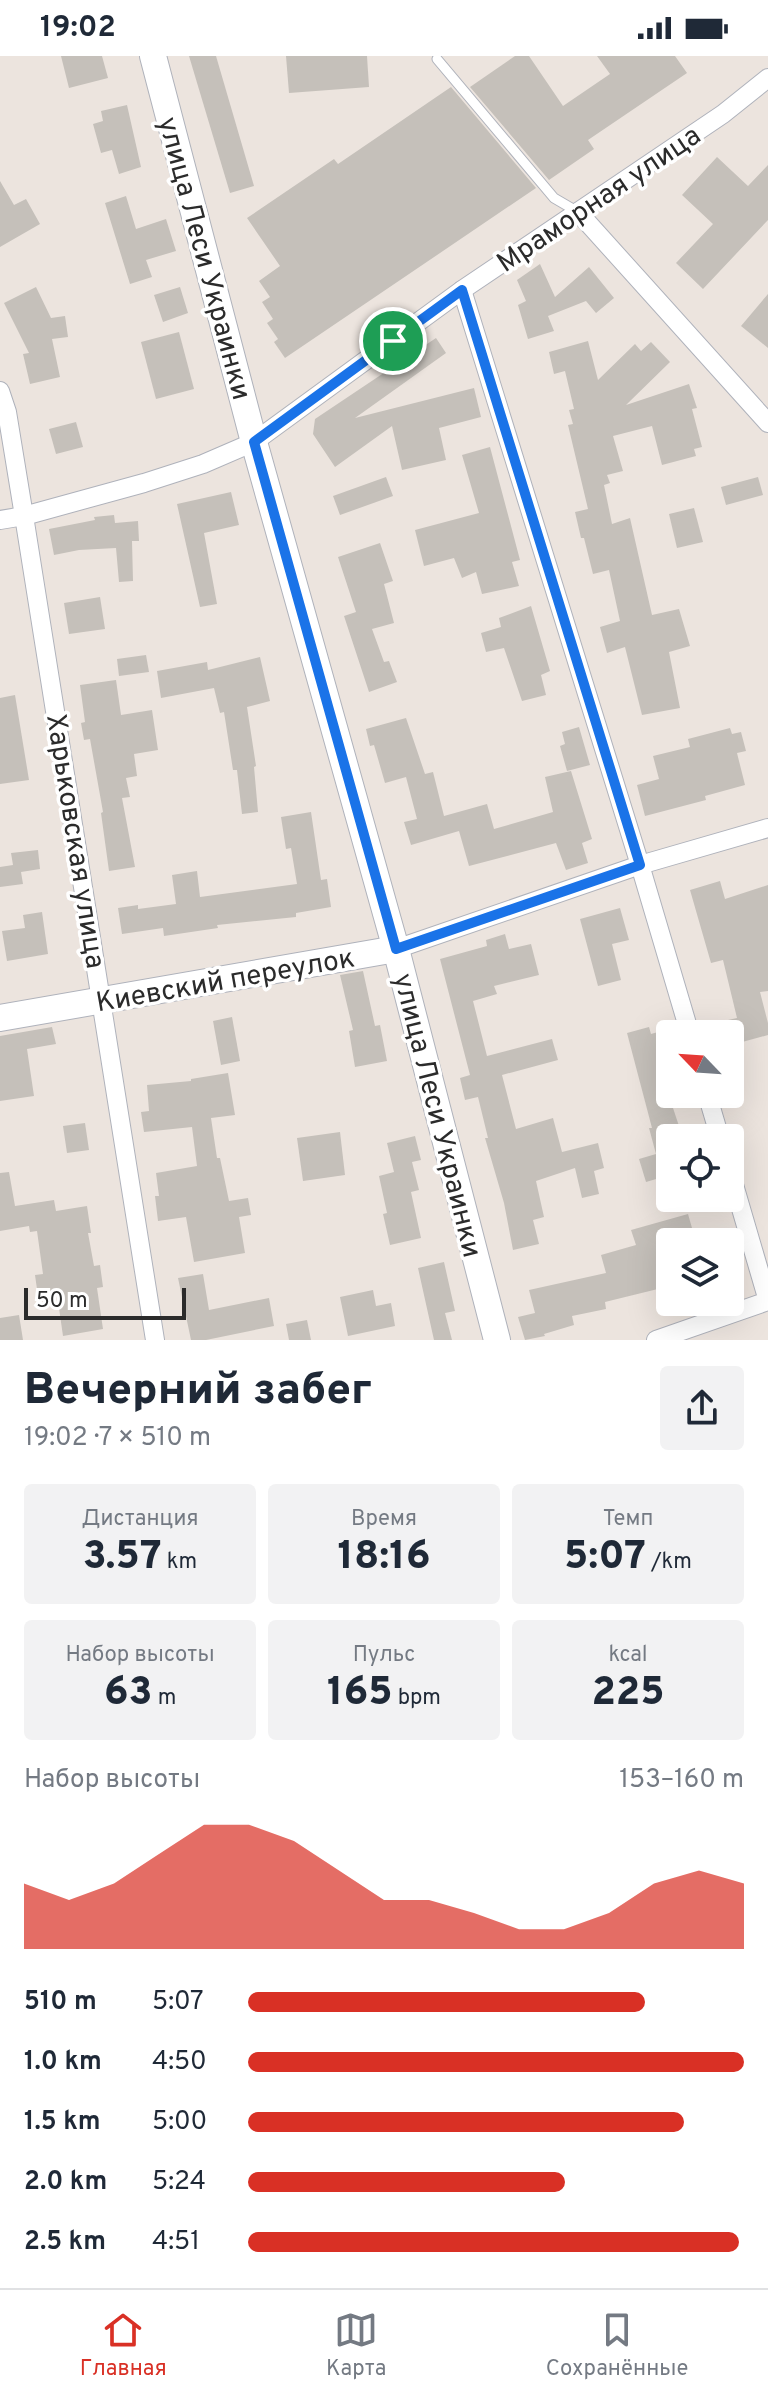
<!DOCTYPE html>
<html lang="ru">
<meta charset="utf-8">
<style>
:root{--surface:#fff;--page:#f2f2f3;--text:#1f2937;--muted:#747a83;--line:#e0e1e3;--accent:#d93025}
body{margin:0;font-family:Overpass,sans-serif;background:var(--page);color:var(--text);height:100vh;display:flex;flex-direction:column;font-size:30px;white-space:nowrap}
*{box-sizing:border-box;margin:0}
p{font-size:26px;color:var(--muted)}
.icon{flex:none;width:44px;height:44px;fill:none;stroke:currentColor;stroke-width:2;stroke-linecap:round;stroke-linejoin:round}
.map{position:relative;height:1284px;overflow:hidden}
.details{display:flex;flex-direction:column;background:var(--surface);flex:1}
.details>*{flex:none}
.needle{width:52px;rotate:295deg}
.controls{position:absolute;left:656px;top:964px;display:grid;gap:16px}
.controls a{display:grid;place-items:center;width:88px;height:88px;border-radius:8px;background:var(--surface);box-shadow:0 8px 32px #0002;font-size:40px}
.scale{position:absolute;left:24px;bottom:20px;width:162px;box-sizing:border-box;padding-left:8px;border:4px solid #2b2b2b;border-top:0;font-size:22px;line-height:28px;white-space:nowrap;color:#2b2b2b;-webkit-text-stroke:6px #fff;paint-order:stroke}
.pin{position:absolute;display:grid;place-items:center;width:68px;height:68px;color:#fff;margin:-34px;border:4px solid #fff;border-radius:50%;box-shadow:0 2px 8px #0007}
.round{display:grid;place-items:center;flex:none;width:84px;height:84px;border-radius:8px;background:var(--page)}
.head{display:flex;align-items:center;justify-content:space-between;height:136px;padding:0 24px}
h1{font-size:44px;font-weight:800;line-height:60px}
.metrics{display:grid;grid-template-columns:repeat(3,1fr);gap:12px;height:136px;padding:8px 24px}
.metrics div{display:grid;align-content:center;border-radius:8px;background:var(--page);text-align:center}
.metrics b{font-size:40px;font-weight:800}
.metrics small{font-size:22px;font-weight:400}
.metrics p{font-size:22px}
.chart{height:224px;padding:16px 24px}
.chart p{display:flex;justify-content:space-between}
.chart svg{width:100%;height:144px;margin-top:8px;fill:var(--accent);opacity:.7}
ul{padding:0 24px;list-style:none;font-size:26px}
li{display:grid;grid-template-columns:128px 96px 1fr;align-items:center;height:60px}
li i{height:20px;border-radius:10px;background:var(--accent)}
.status{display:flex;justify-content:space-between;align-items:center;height:56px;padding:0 40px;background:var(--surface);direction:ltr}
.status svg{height:22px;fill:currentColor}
.menu{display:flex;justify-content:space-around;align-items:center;height:112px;border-top:2px solid var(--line);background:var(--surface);font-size:22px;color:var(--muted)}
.menu a{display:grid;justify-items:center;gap:4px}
.menu .on{color:var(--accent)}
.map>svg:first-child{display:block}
.building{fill:#c5c0ba}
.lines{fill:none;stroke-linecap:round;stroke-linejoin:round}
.lane-casing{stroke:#afb2bb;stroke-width:11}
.street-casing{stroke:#afb2bb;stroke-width:20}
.secondary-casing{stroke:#afb2bb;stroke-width:28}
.lane{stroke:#fff;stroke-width:9}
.street{stroke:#fff;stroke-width:18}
.secondary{stroke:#fff;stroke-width:26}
.route-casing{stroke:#fff;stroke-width:16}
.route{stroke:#1a73e8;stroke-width:10}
.labels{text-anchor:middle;stroke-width:7;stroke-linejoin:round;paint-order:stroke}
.street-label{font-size:28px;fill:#2b2b2b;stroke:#fff}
</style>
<div class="status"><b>19:02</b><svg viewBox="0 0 49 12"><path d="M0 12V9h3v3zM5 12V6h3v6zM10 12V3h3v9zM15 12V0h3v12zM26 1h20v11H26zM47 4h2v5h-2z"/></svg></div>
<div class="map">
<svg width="768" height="1284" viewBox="0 0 768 1284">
<rect width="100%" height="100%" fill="#ece4de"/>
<g class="building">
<path d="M 61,0 L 102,0 L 108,22 L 69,32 Z"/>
<path d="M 189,0 L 216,0 L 254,130 L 230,137 Z"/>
<path d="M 286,0 L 367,0 L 369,31 L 289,37 Z"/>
<path d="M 515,0 L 529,0 L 563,50 L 610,18 L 597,0 L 675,0 L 687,17 L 588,84 L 594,93 L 549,124 L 470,31 Z"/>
<path d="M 451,31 L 536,132 L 285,302 L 274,286 L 278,283 L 267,267 L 273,263 L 262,246 L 270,241 L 259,225 L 280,210 L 247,162 L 334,103 L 338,108 Z"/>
<path d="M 127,49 L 141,111 L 119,118 L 112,94 L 101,97 L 93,68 L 103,65 L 101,55 Z"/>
<path d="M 717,101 L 748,130 L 768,109 L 768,164 L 703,233 L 676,207 L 713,168 L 682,139 Z"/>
<path d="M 0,125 L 14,149 L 26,143 L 40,168 L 0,191 Z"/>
<path d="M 126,140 L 136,173 L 166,163 L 176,195 L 146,204 L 152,221 L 130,228 L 105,147 Z"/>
<path d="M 540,208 L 555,241 L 589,211 L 614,242 L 596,257 L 586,245 L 548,260 L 554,275 L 528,283 L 518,249 L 526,245 L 517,224 Z"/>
<path d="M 36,231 L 51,262 L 65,260 L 68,281 L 52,283 L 60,321 L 30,328 L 23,298 L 29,297 L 4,247 Z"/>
<path d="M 180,231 L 188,257 L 163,266 L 154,239 Z"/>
<path d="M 768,238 L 768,292 L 741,270 Z"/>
<path d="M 179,276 L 194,333 L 156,343 L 141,286 Z"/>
<path d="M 436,282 L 446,297 L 355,362 L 474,332 L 481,361 L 439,372 L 446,404 L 402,414 L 392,370 L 335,411 L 313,378 L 315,363 Z"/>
<path d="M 588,285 L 598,324 L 635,288 L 641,295 L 651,286 L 670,306 L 626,349 L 689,328 L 697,352 L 692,353 L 702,391 L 694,393 L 696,400 L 662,409 L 652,370 L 613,380 L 623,415 L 607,419 L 610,427 L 604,429 L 612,468 L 630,462 L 652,559 L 679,553 L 690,590 L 669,596 L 680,652 L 642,659 L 625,591 L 607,597 L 600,571 L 620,565 L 609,514 L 593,518 L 584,482 L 581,482 L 575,456 L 588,453 L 568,369 L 573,368 L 569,354 L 574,353 L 565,315 L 554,318 L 549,296 Z"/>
<path d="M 76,366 L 83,391 L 56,398 L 49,373 Z"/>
<path d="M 490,391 L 520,504 L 512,506 L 519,530 L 482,538 L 476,516 L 462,522 L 454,502 L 424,510 L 415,474 L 479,457 L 462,399 Z"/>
<path d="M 386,421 L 393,440 L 340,459 L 333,440 Z"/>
<path d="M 758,421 L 763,439 L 726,449 L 721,431 Z"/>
<path d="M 231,436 L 239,469 L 204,477 L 217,548 L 200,551 L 177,448 Z"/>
<path d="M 694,452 L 703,486 L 677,492 L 669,458 Z"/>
<path d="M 114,459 L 115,467 L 138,465 L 139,485 L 132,485 L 133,525 L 119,526 L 116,492 L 79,494 L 54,499 L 49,473 L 95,464 L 94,461 Z"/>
<path d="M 380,487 L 393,525 L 384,528 L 394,567 L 372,573 L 384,606 L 389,605 L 397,626 L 369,636 L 344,560 L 356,556 L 338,501 Z"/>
<path d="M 100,541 L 105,573 L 69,578 L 64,547 Z"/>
<path d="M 531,550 L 550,615 L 541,619 L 546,639 L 522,645 L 504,592 L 486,596 L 481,577 L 501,571 L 499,562 Z"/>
<path d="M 146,599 L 149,616 L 119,620 L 117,603 Z"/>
<path d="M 260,601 L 270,645 L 247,651 L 256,710 L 254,711 L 258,756 L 242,758 L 237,714 L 233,714 L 224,656 L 220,657 L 214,632 L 161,642 L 157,615 L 207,606 L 208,614 Z"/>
<path d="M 116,624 L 121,659 L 152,654 L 158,694 L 134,698 L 137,720 L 126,722 L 130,741 L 122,742 L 135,811 L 109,815 L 101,757 L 103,756 L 90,683 L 84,684 L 81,667 L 85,666 L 80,629 Z"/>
<path d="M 15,639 L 29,724 L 0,728 L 0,642 Z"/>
<path d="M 406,662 L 425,718 L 433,716 L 444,760 L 487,748 L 494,773 L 553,756 L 545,721 L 571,715 L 592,783 L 582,787 L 588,807 L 566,814 L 556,787 L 469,810 L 459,775 L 411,789 L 404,766 L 417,763 L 406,721 L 385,727 L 374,689 L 370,690 L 366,673 Z"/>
<path d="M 579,671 L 590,709 L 567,715 L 560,690 L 565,688 L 562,676 Z"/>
<path d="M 730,672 L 732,678 L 741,676 L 746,695 L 737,697 L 745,729 L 705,740 L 706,744 L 645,760 L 637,729 L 659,723 L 653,700 L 690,691 L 688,683 Z"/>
<path d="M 311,756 L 321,824 L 327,823 L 331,851 L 296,857 L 296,861 L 217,869 L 218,872 L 164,880 L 163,872 L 122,878 L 118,852 L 138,849 L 138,853 L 176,848 L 172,819 L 197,815 L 200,841 L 297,828 L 291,792 L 286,793 L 281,761 Z"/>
<path d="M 38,794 L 40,813 L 21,816 L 23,828 L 0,831 L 0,811 L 13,809 L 11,797 Z"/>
<path d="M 720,825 L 725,843 L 768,829 L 768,935 L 760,936 L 768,967 L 768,979 L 735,988 L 728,964 L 737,962 L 723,904 L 711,907 L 690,834 Z"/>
<path d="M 620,852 L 629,884 L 612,888 L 621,924 L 598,930 L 580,863 Z"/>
<path d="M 42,856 L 48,898 L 7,905 L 2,875 L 25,872 L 23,859 Z"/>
<path d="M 505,878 L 509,893 L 531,888 L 539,919 L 494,930 L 497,938 L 473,945 L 487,1000 L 552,983 L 558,1004 L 502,1019 L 516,1073 L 553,1062 L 562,1096 L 598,1087 L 604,1112 L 594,1115 L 599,1138 L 582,1142 L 575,1112 L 536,1125 L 544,1161 L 533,1164 L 539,1188 L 513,1194 L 504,1147 L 485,1082 L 488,1082 L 478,1041 L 465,1044 L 460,1022 L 470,1019 L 440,903 L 487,890 L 486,884 Z"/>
<path d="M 363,915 L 375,970 L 380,969 L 387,1005 L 355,1011 L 349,975 L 353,974 L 340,919 Z"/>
<path d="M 232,961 L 240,1005 L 221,1009 L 213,965 Z"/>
<path d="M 52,971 L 56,988 L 27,993 L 34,1040 L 0,1045 L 0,980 Z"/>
<path d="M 649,971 L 651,978 L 665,974 L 670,996 L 661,999 L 673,1042 L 670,1043 L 683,1082 L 670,1082 L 670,1127 L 665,1128 L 663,1121 L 646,1126 L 639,1103 L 656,1098 L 649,1072 L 652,1072 L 627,977 Z"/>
<path d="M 228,1017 L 235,1059 L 211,1062 L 217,1102 L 220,1102 L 229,1145 L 248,1142 L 251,1159 L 239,1161 L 245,1197 L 194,1206 L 186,1161 L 158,1165 L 155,1140 L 159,1140 L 156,1117 L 197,1110 L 192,1071 L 144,1076 L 141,1056 L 149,1055 L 147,1029 L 191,1025 L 191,1023 Z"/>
<path d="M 85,1067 L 89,1094 L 67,1097 L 63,1070 Z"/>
<path d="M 340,1076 L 345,1119 L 303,1125 L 297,1082 Z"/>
<path d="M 415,1080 L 421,1104 L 412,1106 L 419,1134 L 411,1136 L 421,1182 L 390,1189 L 383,1158 L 387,1157 L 379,1120 L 394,1116 L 387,1087 Z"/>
<path d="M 9,1116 L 15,1150 L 54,1144 L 56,1155 L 87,1150 L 91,1177 L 88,1177 L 94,1210 L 100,1209 L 103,1231 L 97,1232 L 103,1273 L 63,1280 L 57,1238 L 38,1240 L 35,1219 L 43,1218 L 37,1175 L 30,1176 L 29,1170 L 0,1175 L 0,1117 Z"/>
<path d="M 688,1158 L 696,1186 L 670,1186 L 670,1230 L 605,1246 L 606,1253 L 572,1260 L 574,1269 L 544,1278 L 545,1280 L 525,1284 L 518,1261 L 535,1257 L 529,1234 L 606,1217 L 601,1199 L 636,1189 L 631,1174 Z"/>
<path d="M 444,1206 L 455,1255 L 445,1257 L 452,1284 L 434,1284 L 418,1212 Z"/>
<path d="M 203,1218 L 209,1254 L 269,1242 L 274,1270 L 206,1284 L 191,1284 L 178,1222 Z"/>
<path d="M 373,1234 L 376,1250 L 391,1247 L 395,1270 L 348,1280 L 340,1241 Z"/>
<path d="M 19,1259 L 23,1284 L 0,1284 L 0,1262 Z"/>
<path d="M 307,1264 L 311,1284 L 289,1284 L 286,1268 Z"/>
</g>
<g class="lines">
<defs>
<path id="lane" d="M 437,3 L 554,142 L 578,156"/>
<g id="street">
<path d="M 578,156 L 768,367"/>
<path d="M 462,234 L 640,809 L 690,978"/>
<path d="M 0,335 L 7,356 L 24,460 L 155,1284"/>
<path d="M 0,464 L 24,460 L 144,427 L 203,408 L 254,386 L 462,234 L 723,58 L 768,22"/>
<path d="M 396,893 L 640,809 L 768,772"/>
<path d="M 707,1038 L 720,1082"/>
<path d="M 730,1115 L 768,1245"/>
<path d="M 656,1284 L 768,1245"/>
</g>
<g id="secondary">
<path d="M 153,0 L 254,386 L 396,893 L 497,1284"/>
<path d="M 0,962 L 396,893"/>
</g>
</defs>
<use href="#lane" class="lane-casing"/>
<use href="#street" class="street-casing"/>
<use href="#secondary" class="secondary-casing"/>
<use href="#lane" class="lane"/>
<use href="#street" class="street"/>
<use href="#secondary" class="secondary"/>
</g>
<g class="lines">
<defs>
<path id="route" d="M 462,234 L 640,809 L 396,893 L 254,386 Z"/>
</defs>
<use href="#route" class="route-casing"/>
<use href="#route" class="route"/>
</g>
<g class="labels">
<g class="street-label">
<text transform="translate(598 142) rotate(-34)" y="10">Мраморная улица</text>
<text transform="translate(206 202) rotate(75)" y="10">улица Леси Украинки</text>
<text transform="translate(77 785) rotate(81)" y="10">Харьковская улица</text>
<text transform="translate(225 923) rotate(-10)" y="10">Киевский переулок</text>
<text transform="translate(439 1059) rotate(76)" y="10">улица Леси Украинки</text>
</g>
</g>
</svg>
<div class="controls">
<a><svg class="needle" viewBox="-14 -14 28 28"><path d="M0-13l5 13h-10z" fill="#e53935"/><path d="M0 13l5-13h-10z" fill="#747a83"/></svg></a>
<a><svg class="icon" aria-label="locate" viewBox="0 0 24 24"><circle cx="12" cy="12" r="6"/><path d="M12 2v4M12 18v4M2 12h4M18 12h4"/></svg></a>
<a><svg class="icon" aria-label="layers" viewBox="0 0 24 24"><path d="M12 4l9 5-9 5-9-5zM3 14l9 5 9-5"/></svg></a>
</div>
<div class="scale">50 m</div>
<div class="pin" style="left:393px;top:285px;background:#1e9e55"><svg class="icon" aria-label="arrive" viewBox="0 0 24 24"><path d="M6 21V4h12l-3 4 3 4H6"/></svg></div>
</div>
<section class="details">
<div class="head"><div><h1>Вечерний забег</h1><p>19:02 · 7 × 510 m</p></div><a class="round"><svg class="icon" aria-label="share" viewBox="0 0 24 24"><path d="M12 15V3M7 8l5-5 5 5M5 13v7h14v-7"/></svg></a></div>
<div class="metrics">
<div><p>Дистанция</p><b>3.57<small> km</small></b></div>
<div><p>Время</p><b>18:16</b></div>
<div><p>Темп</p><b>5:07<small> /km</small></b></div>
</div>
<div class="metrics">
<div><p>Набор высоты</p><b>63<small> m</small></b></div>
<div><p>Пульс</p><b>165<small> bpm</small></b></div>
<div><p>kcal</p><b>225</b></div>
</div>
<div class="chart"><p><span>Набор высоты</span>153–160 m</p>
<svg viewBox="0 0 160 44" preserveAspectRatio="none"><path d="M0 44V24L10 29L20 24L30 15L40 6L50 6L60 11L70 20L80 29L90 29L100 33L110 38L120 38L130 33L140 24L150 20L160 24V44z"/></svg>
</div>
<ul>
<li><b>510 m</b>5:07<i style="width:80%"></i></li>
<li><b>1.0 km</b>4:50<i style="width:100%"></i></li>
<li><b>1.5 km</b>5:00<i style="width:88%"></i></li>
<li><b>2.0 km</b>5:24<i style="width:64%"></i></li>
<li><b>2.5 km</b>4:51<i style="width:99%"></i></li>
</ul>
</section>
<nav class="menu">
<a class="on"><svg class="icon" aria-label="home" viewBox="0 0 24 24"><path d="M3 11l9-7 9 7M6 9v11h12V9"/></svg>Главная</a>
<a><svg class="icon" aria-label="map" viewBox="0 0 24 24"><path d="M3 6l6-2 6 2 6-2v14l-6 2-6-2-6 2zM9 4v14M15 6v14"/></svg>Карта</a>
<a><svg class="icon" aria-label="saved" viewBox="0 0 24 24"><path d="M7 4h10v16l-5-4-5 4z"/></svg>Сохранённые</a>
</nav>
